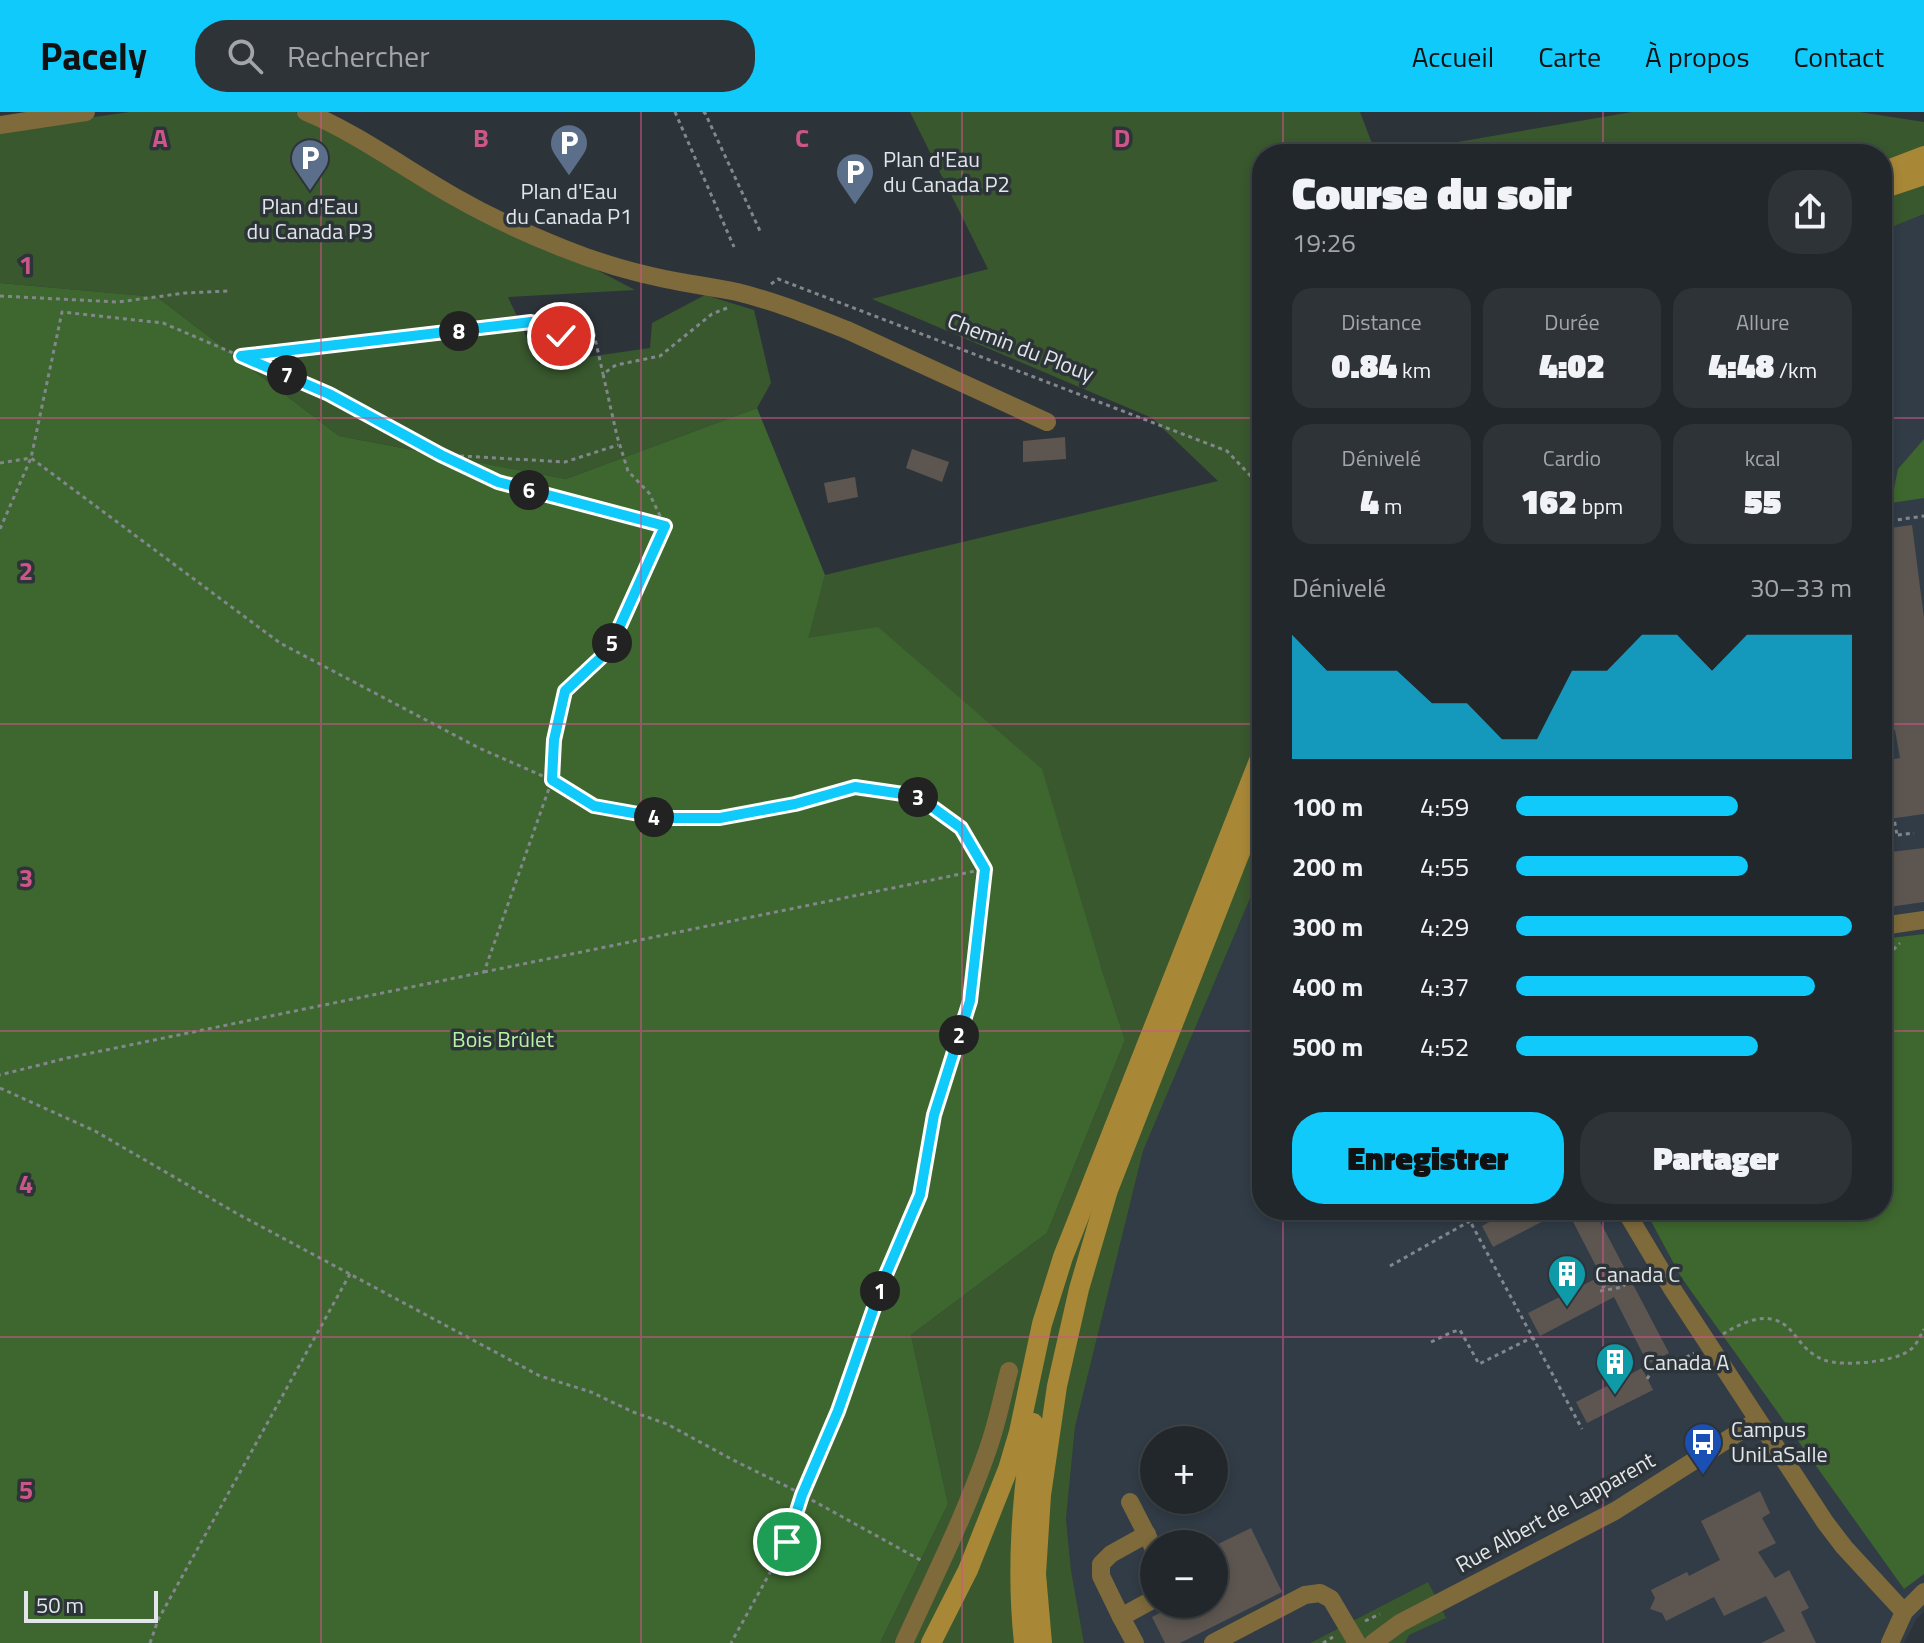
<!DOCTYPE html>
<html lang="fr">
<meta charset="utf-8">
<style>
:root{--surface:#22272b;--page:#2e3337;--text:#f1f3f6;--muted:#a2a5a9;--line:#3f4447;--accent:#0fcafa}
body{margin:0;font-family:"Titillium Web",sans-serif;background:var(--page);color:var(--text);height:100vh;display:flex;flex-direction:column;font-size:30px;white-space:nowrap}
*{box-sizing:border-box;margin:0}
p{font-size:26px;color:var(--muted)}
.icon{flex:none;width:44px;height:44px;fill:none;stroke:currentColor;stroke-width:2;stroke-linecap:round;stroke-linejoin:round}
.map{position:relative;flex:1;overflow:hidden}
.sheet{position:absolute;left:1252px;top:32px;width:640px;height:1076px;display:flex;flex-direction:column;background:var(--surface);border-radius:32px;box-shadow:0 4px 12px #0003,0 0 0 2px var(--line)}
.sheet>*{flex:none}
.buttons{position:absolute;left:1140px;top:1314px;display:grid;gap:16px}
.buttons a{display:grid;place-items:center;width:88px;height:88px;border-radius:50%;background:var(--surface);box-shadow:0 4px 12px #0003,0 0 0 2px var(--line);font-size:40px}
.scale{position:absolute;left:24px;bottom:20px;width:134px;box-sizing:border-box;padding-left:8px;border:4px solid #e2e6ea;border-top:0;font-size:22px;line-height:28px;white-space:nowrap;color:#e2e6ea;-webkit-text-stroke:6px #2d3439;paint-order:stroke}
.pin{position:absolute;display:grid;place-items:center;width:68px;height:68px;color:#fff;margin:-34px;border:4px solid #fff;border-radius:50%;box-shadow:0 2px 8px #0007}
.km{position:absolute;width:40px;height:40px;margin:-20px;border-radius:50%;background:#222;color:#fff;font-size:22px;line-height:40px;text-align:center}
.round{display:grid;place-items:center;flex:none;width:84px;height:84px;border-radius:32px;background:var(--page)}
.overview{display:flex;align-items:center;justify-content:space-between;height:136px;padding:0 40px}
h1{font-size:44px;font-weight:800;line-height:60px}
.stats{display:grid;grid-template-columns:repeat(3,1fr);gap:12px;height:136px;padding:8px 40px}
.stats div{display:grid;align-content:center;border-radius:20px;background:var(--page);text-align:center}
.stats b{font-size:34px;font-weight:800}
.stats small{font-size:22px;font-weight:400}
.stats p{font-size:22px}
.chart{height:224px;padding:16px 40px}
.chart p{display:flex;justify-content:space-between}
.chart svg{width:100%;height:144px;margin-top:8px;fill:var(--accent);opacity:.7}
.primary-button{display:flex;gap:16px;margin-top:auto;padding:16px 40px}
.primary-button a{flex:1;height:92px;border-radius:32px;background:var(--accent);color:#111;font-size:32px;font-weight:800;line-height:92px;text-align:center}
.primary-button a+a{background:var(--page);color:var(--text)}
ul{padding:0 40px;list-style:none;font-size:26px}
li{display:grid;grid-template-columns:128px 96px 1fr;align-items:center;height:60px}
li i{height:20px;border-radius:10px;background:var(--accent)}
header{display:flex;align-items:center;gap:48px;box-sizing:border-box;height:112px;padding:0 40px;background:var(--accent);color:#111}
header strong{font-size:38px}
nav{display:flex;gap:44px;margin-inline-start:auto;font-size:28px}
.search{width:560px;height:72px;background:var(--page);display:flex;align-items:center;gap:20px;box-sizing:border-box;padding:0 28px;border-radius:32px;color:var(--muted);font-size:30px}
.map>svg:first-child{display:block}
.built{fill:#313c47;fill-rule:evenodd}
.green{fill:#39582e}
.forest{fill:#3e672f}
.building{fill:#5d5650}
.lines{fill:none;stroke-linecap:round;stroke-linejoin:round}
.path{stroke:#82878c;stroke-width:3;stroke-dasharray:4 4;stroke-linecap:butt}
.street{stroke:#7e6a3a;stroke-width:18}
.secondary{stroke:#a88737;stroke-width:20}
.route-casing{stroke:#fff;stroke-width:16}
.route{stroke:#0fcafa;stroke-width:10}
.grid{fill:none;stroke:#cc5686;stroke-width:2;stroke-opacity:0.55}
.labels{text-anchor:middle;stroke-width:7;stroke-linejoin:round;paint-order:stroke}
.poi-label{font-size:22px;fill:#e2e6ea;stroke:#2d3439;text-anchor:start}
.street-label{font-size:22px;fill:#e2e6ea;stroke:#2d3439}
.park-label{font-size:22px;fill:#b6f3a1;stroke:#2d3439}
.grid-label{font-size:26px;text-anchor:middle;font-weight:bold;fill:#cc5686;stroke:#2d3439;stroke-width:7;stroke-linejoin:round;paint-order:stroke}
</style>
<header>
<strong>Pacely</strong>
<div class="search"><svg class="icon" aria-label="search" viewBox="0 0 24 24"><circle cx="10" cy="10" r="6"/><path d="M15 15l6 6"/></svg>Rechercher</div>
<nav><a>Accueil</a><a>Carte</a><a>À propos</a><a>Contact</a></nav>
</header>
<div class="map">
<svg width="1924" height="1531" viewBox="0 0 1924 1531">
<rect width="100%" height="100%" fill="#2d3439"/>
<g class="built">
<path d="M 1924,102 L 1924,822 L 1882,827 L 1882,119 Z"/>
<path d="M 1262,758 L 1262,1098 L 1645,1098 L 1681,1165 L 1904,1476 L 1924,1462 L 1924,1500 L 1917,1506 L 1904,1531 L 1405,1531 L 1428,1470 L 1310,1531 L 1084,1531 L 1071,1458 L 1066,1407 L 1075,1315 L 1143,1039 ZM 1154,1328 L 1214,1328 L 1214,1388 L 1154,1388 ZM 1154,1432 L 1214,1432 L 1214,1492 L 1154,1492 Z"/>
</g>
<g class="green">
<path d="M 130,0 L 295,0 L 635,178 L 508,185 L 539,252 L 650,236 L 652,211 L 705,183 L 754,198 L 771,271 L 757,296 L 566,367 L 339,324 L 157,185 L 0,171 L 0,18 Z"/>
<path d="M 910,0 L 1360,0 L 1376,42 L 1262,42 L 1262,758 L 1143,1039 L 1075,1315 L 1066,1407 L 1071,1458 L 1084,1531 L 880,1531 L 948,1392 L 911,1223 L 1047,1121 L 1125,928 L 1100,852 L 807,526 L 825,463 L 1218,369 L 1152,306 L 872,187 L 988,157 Z"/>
<path d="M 1632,0 L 1859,0 L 1924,10 L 1924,102 L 1882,119 L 1882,42 L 1388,42 Z"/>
<path d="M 1428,1470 L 1446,1506 L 1409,1523 L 1405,1531 L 1310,1531 Z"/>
</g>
<g class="forest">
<path d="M 0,171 L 157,185 L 339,324 L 566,367 L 757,296 L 825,463 L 808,526 L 878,515 L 1042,657 L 1100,852 L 1125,928 L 1047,1121 L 911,1223 L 948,1392 L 880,1531 L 0,1531 Z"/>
<path d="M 1924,327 L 1924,386 L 1891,391 L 1898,357 Z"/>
<path d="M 1924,822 L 1924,1462 L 1904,1477 L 1681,1165 L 1645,1098 L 1882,1098 L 1882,827 Z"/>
</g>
<g class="building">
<path d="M 1065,325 L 1066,347 L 1023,350 L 1023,329 Z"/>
<path d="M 912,337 L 949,350 L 942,370 L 906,356 Z"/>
<path d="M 855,365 L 858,385 L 828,391 L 824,371 Z"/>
<path d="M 1912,413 L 1924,506 L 1924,702 L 1882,708 L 1882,649 L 1900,646 L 1895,618 L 1882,619 L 1882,417 Z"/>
<path d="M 1924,736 L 1924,790 L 1882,796 L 1882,741 Z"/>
<path d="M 1512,1098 L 1565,1098 L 1493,1135 L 1482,1114 Z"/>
<path d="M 1567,1098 L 1594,1098 L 1669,1241 L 1648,1252 L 1614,1185 L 1540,1224 L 1528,1201 L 1601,1164 Z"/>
<path d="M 1642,1256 L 1653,1278 L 1587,1311 L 1576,1290 Z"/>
<path d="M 1760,1379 L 1770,1401 L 1762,1406 L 1776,1431 L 1758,1440 L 1775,1466 L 1789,1458 L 1809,1496 L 1801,1500 L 1816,1531 L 1761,1531 L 1785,1519 L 1766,1484 L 1724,1504 L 1714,1485 L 1666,1509 L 1662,1501 L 1650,1497 L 1655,1486 L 1651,1478 L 1687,1460 L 1689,1464 L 1720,1448 L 1701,1409 Z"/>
<path d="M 1251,1416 L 1282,1480 L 1180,1531 L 1165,1531 L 1152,1505 L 1177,1492 L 1214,1492 L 1214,1434 Z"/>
</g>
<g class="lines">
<g class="path">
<path d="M 675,0 L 734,135"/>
<path d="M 703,0 L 705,1 L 760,119"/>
<path d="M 771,172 L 778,167 L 1227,339 L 1262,376"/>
<path d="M 0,184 L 118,190 L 185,181 L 228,179"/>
<path d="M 727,196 L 712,202 L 660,244 L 616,253 L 603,262 L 617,324 L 628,359 L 649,381 L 665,414 L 646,453 L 609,538 L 565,579 L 554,628 L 552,668 L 594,694 L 661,706 L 720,706 L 795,692 L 855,675 L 917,684 L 961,716 L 985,757 L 970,889 L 934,1003 L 920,1083 L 884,1167 L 838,1299 L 802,1383 L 787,1430 L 731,1531"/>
<path d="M 592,213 L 603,262"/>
<path d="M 242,244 L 531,210 L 542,212 L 561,224"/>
<path d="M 444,343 L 565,350 L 618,333"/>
<path d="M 0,351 L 31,346 L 280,531 L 479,636 L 552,668 L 484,860 L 67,946 L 0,963"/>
<path d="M 1882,410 L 1924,404"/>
<path d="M 0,417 L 31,346 L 62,200 L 163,211 L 329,282 L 441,343 L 498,370 L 664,414"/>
<path d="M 1256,624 L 1262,608"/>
<path d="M 1882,708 L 1894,706 L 1897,723"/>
<path d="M 1882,725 L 1914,721"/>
<path d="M 1882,849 L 1900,831"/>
<path d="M 484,860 L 985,757"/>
<path d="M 0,976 L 95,1019 L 236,1101 L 540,1264 L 591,1280 L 633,1300 L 667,1312 L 733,1348 L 790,1376 L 924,1450"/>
<path d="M 1464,1098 L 1582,1317"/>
<path d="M 1390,1154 L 1470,1109"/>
<path d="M 1635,1158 L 1623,1175 L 1600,1179 L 1615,1160 Z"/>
<path d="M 1723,1222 C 1736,1214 1755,1204 1771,1207 C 1790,1210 1795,1227 1808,1238 C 1812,1242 1820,1247 1824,1248 C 1842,1255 1895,1250 1910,1238 C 1917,1233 1920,1224 1924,1217"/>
<path d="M 1431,1230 L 1452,1220 L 1460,1218 L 1479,1252 L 1533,1225"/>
<path d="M 1679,1249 L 1694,1241"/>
<path d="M 1647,1267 L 1660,1246 L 1684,1246"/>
<path d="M 1365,1509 L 1380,1502"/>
<path d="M 150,1531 L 158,1508 L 350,1162"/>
<path d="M 1323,1531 L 1333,1525"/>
</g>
<g class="street">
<path d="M 306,0 C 357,21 407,58 455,85 C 490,105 527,122 565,137 C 597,150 631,160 665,167 C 689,172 713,175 737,180 C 774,189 811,204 847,218 L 1047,310"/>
<path d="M 0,13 L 86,0"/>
<path d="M 1882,814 L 1924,808"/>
<path d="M 1625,1098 L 1671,1175 L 1825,1410 L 1844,1435 L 1904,1500"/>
<path d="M 1130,1390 L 1154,1437"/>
<path d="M 1121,1505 L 1101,1464 L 1101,1452 L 1111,1442 L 1147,1422"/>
<path d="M 904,1531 C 933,1467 965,1404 988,1337 C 997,1312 1002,1285 1009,1259"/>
<path d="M 1135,1531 L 1121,1505 L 1154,1487"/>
<path d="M 1213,1531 L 1305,1483 L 1320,1481 L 1331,1487 L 1357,1531"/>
<path d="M 1373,1531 L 1400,1511 L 1615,1399 L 1758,1308"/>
<path d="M 1890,1531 L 1904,1500 L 1924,1480"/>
</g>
<g class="secondary">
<path d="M 1882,60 L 1924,44"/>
<path d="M 1882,77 L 1924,63"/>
<path d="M 931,1531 L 968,1458 L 1008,1357 L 1019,1320 L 1042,1212 L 1063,1145 L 1262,641"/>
<path d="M 1024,1531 C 1016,1457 1022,1385 1033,1311"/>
<path d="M 1042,1531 L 1036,1462 L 1041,1383 L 1057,1274 L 1079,1177 L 1108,1078 L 1262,684"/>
</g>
</g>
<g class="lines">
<defs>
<path id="route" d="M 561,224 L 542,212 L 531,210 L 241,244 L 329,282 L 441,343 L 498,370 L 665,414 L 609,538 L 565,579 L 554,628 L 552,668 L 594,694 L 661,706 L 720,706 L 795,692 L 855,675 L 917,684 L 961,716 L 985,757 L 970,889 L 934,1003 L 920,1083 L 884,1167 L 838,1299 L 802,1383 L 787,1430"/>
</defs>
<use href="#route" class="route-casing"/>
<use href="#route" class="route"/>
</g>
<path class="grid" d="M 321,0 L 321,1531M 641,0 L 641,1531M 962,0 L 962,1531M 1283,0 L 1283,42M 1603,0 L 1603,42M 0,306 L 1262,306M 1882,306 L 1924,306M 0,612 L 1262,612M 1882,612 L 1924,612M 0,919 L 1262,919M 1882,919 L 1924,919M 1283,1098 L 1283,1531M 1603,1098 L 1603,1531M 0,1225 L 1924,1225"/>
<defs>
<symbol id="parking-pin" viewBox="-11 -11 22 30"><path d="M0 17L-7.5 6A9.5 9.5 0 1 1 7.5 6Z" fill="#5c6f8a" stroke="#2d3439"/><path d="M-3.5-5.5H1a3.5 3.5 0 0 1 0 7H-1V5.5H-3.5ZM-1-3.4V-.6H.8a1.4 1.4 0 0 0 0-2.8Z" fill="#fff"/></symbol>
<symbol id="building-pin" viewBox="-11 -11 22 30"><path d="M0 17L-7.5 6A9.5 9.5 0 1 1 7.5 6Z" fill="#0f9aa8" stroke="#2d3439"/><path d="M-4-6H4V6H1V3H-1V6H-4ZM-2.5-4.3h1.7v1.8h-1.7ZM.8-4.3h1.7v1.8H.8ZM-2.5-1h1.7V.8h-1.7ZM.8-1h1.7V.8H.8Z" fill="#fff"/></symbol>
<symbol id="bus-pin" viewBox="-11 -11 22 30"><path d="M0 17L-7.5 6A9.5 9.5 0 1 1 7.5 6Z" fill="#1a4fb4" stroke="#2d3439"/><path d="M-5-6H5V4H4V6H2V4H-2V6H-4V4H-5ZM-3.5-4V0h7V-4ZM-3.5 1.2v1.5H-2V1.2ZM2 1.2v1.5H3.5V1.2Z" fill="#fff"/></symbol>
</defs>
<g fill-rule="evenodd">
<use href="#parking-pin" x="547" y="9" width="44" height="60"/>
<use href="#parking-pin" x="288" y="24" width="44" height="60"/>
<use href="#parking-pin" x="833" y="38" width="44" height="60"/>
<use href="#building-pin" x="1545" y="1140" width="44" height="60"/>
<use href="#building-pin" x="1593" y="1228" width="44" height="60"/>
<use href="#bus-pin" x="1681" y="1308" width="44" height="60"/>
</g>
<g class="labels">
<g class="poi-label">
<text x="883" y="55">Plan d'Eau<tspan x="883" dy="25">du Canada P2</tspan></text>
<text x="569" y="87" text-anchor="middle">Plan d'Eau<tspan x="569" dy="25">du Canada P1</tspan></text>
<text x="310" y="102" text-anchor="middle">Plan d'Eau<tspan x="310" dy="25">du Canada P3</tspan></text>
<text x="1595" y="1170">Canada C</text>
<text x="1643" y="1258">Canada A</text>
<text x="1731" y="1325">Campus<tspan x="1731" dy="25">UniLaSalle</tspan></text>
</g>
<g class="street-label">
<text transform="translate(1021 235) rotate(21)" y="8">Chemin du Plouy</text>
<text transform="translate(1555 1400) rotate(-29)" y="8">Rue Albert de Lapparent</text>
</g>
<g class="park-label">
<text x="503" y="935">Bois Brûlet</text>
</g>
</g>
<g class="grid-label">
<text x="160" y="35">A</text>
<text x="481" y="35">B</text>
<text x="802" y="35">C</text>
<text x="1122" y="35">D</text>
<text x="26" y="162">1</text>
<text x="26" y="468">2</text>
<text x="26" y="775">3</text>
<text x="26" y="1081">4</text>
<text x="26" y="1387">5</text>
</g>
</svg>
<div class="buttons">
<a>+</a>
<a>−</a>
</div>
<div class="scale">50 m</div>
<div class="pin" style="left:787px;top:1430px;background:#1e9e55"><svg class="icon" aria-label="arrive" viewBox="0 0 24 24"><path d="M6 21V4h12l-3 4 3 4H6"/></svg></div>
<div class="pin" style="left:561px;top:224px;background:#d93025"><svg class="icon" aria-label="check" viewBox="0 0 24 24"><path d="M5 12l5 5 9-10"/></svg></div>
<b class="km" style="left:880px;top:1179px">1</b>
<b class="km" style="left:959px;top:923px">2</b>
<b class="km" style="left:918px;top:685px">3</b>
<b class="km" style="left:654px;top:705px">4</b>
<b class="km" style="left:612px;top:531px">5</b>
<b class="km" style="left:529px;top:378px">6</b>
<b class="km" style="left:287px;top:263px">7</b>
<b class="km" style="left:459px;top:219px">8</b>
<section class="sheet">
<div class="overview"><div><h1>Course du soir</h1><p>19:26</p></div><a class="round"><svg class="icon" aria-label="share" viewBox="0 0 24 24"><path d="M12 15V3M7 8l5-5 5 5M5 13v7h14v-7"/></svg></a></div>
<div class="stats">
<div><p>Distance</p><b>0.84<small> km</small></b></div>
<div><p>Durée</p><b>4:02</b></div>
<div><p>Allure</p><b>4:48<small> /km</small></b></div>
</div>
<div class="stats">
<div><p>Dénivelé</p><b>4<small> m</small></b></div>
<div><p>Cardio</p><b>162<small> bpm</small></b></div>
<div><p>kcal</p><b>55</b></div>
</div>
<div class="chart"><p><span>Dénivelé</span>30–33 m</p>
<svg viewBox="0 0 160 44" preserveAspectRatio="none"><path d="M0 44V6L10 17L20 17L30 17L40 27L50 27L60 38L70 38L80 17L90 17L100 6L110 6L120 17L130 6L140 6L150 6L160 6V44z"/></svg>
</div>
<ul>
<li><b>100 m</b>4:59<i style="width:66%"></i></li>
<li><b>200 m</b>4:55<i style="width:69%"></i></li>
<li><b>300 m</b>4:29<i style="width:100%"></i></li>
<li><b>400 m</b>4:37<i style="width:89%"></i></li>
<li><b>500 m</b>4:52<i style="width:72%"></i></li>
</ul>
<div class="primary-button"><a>Enregistrer</a><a>Partager</a></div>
</section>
</div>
